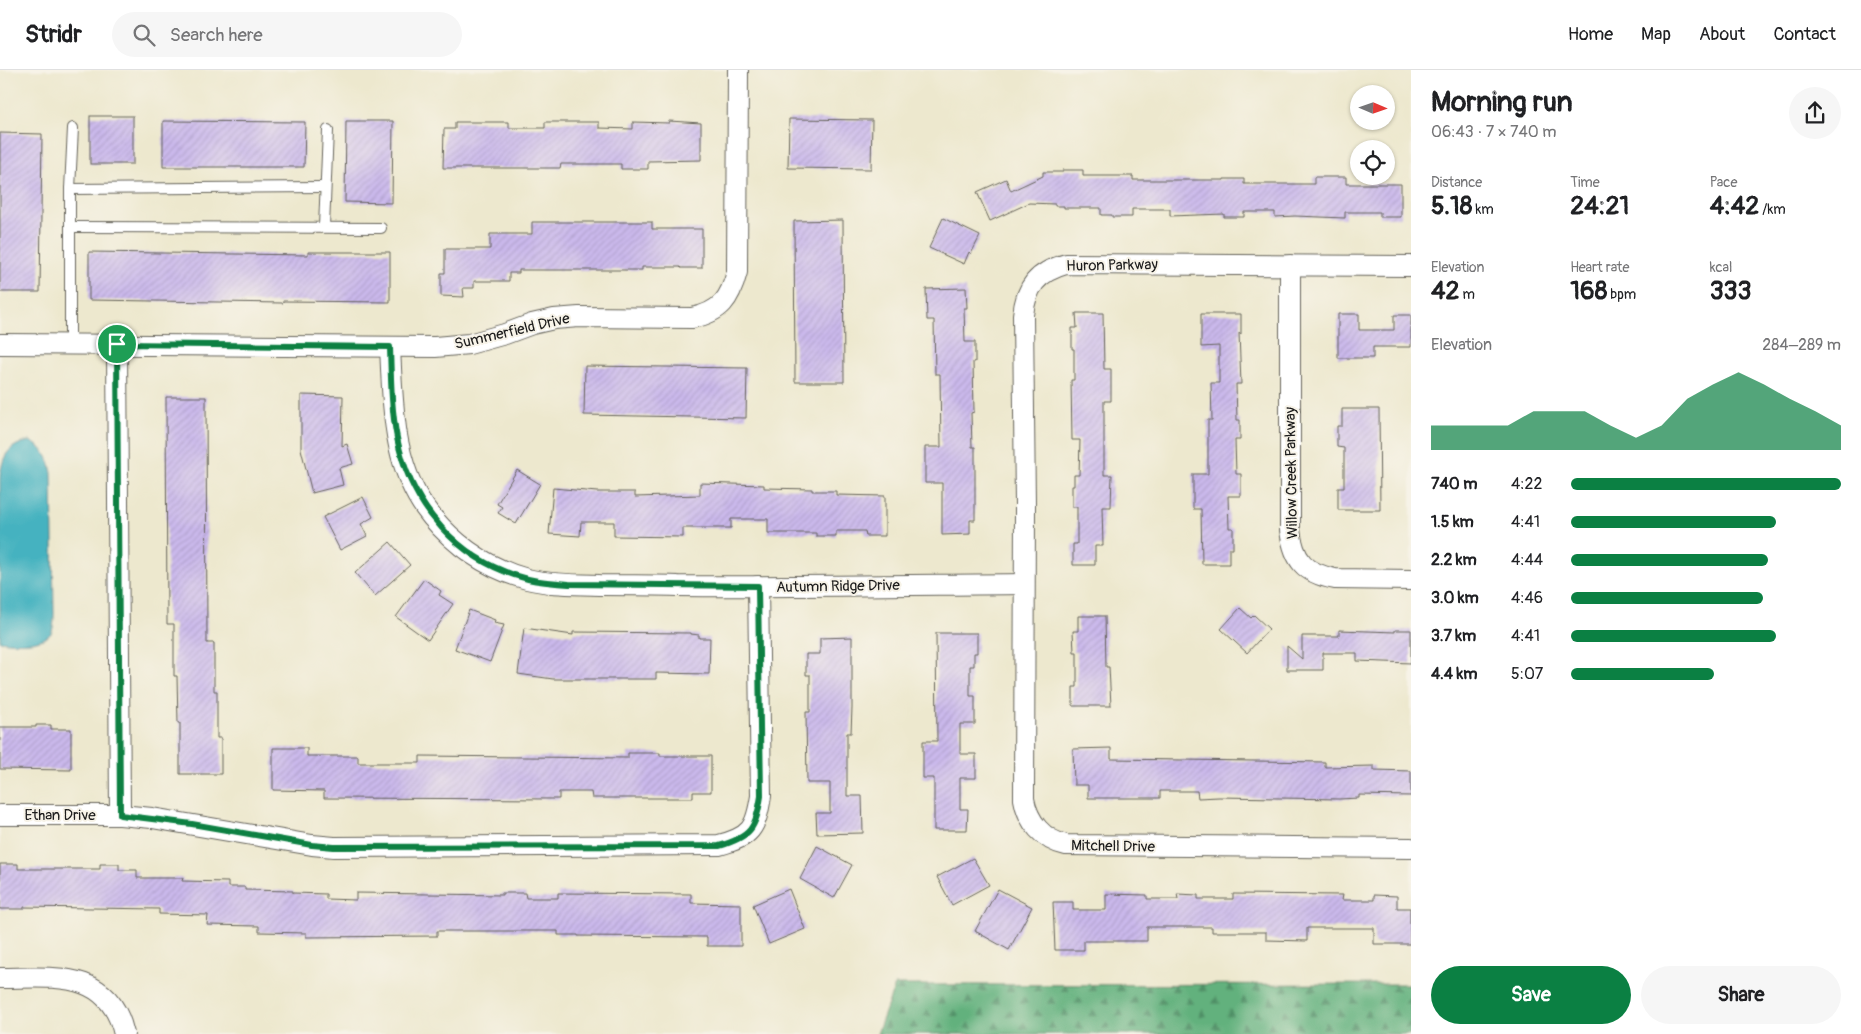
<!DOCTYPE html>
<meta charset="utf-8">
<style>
:root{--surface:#fff;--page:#f6f6f6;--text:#202124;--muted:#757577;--line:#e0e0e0;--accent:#0b8043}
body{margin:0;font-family:Pangolin,sans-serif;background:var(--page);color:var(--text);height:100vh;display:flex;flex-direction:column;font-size:19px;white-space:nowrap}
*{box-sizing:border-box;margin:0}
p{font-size:16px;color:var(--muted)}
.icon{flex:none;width:28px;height:28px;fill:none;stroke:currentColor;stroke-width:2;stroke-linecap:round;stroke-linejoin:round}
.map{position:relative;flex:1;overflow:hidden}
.drawer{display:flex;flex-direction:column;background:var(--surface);width:450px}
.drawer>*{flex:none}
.needle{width:32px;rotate:92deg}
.buttons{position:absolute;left:1350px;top:15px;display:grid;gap:10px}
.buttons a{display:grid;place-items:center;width:45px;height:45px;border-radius:50%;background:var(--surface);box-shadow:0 1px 4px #0004;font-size:25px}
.pin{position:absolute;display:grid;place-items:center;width:42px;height:42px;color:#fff;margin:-21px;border:2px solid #fff;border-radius:50%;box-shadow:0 1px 5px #0007}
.round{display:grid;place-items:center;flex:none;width:52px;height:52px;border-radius:26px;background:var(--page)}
.overview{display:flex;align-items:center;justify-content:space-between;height:85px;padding:0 20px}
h1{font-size:28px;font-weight:700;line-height:38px}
.figures{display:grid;grid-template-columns:repeat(3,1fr);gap:8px;height:85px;padding:5px 20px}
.figures div{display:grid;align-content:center}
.figures b{font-size:25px;font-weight:700}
.figures small{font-size:14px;font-weight:400}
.figures p{font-size:14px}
.chart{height:140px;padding:10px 20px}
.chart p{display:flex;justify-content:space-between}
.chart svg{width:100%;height:90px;margin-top:5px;fill:var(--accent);opacity:.7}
.button{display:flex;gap:10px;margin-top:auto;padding:10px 20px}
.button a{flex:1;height:58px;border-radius:30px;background:var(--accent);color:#fff;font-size:20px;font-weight:700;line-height:58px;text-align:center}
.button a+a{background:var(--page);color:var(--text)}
ul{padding:0 20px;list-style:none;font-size:16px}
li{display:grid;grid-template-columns:80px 60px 1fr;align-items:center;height:38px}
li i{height:12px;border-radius:6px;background:var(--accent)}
header{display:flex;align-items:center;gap:30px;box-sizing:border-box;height:70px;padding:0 25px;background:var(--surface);border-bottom:1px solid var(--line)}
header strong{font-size:24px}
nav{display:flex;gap:28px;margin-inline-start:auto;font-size:18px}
.search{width:350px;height:45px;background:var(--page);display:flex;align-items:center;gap:12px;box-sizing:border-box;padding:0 18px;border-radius:28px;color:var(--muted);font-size:19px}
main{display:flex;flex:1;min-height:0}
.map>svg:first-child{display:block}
.forest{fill:url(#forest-firs);stroke:#3f664c}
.water{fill:#44b2c0;stroke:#30676e}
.building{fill:url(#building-hatch)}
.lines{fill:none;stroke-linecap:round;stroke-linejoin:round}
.lane-casing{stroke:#65635a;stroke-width:12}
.street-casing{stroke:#65635a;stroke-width:22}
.lane{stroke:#fff;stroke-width:10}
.street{stroke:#fff;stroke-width:20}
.route-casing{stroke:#fff;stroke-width:10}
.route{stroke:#0b8043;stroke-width:6}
.labels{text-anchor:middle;stroke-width:4;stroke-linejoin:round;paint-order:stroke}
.street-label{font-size:15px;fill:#1c1c1c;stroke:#f7f3e8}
</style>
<header>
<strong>Stridr</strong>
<div class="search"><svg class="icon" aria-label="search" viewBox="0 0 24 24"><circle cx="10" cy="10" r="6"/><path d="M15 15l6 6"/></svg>Search here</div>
<nav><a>Home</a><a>Map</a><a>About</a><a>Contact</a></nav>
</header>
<main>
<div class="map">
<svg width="1411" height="964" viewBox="0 0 1411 964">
<defs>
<pattern id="forest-firs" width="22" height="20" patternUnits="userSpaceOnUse" patternTransform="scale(1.25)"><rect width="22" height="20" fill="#62b17d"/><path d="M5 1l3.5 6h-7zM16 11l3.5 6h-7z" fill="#508f66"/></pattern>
<pattern id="building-hatch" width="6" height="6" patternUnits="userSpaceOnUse" patternTransform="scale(1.25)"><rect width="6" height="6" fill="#cbb9ec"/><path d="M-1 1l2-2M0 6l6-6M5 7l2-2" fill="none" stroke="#ae9eca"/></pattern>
</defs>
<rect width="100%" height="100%" fill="#f7f3e8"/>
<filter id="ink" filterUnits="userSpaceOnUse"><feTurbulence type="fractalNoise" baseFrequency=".02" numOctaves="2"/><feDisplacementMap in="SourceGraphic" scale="10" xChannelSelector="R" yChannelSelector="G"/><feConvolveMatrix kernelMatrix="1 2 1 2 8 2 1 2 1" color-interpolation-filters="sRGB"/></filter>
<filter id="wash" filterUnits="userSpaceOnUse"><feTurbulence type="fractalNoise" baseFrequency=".0096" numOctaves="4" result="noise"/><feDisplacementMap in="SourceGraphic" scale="20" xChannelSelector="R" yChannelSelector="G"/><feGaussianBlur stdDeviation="1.12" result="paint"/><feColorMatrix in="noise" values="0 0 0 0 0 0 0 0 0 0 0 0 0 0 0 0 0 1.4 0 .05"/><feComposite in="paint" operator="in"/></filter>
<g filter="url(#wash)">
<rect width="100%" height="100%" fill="#ede8ce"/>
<path class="forest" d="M 1411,914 L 1411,964 L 877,964 L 895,915 Z"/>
<path class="water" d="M 30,371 C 45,379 49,387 52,403 L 54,543 C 54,550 54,558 51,563 C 43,575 12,573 0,571 L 0,408 C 2,386 8,375 30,371 Z"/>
<g id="blocks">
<g class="building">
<rect x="90" y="46" width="43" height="48"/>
<path d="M 789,49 L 872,50 L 871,99 L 788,98 Z"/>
<path d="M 163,51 L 305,52 L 304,97 L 163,97 Z"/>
<path d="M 346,51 L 393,51 L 392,133 L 345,132 Z"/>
<path d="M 669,51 L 701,53 L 701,90 L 648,91 L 648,99 L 621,99 L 621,94 L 561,94 L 560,98 L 443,98 L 444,59 L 455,59 L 455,52 L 509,52 L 509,58 L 545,58 L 545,52 L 599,52 L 599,58 L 633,59 L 633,52 L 669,53 Z"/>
<path d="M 0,63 L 42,64 L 40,222 L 0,222 Z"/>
<path d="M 1063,100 L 1083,100 L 1083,106 L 1133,106 L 1133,110 L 1224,110 L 1224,109 L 1244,109 L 1244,114 L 1314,114 L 1314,107 L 1346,107 L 1346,114 L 1401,114 L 1401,147 L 1380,147 L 1380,142 L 1345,142 L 1345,148 L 1295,146 L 1275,147 L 1275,142 L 1244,142 L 1244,147 L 1224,147 L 1224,144 L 1170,146 L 1170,139 L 1132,139 L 1132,147 L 1112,147 L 1112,145 L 1101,145 L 1101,138 L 1064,138 L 1064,136 L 1055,136 L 1055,134 L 1029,133 L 990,151 L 977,122 L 1006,109 L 1011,121 L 1043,106 L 1043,102 L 1063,102 Z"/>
<path d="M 943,148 L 980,166 L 971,184 L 969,182 L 964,194 L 929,178 Z"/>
<path d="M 843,150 L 844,312 L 795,312 L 794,151 Z"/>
<path d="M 532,152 L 652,152 L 652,159 L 702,159 L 702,198 L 681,198 L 680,197 L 642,197 L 642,200 L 519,200 L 519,203 L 509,203 L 509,211 L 474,211 L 474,218 L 463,218 L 464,227 L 441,226 L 441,203 L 445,203 L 445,179 L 490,179 L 490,164 L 532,164 Z"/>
<path d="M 89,182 L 308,185 L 308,182 L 390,182 L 390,232 L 283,231 L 283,233 L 89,230 Z"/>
<path d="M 966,218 L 967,238 L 964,238 L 965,272 L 975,272 L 975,292 L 973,292 L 974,342 L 971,343 L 972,377 L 975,377 L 975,450 L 970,450 L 970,464 L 942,465 L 942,413 L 925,413 L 925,377 L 941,377 L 940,304 L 935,304 L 934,250 L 927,250 L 926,219 Z"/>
<path d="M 1076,243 L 1103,243 L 1104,299 L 1111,299 L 1111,331 L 1104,331 L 1104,405 L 1112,405 L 1111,437 L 1102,437 L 1103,476 L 1095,476 L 1095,495 L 1073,495 L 1073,474 L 1077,474 L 1077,437 L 1072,437 L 1072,416 L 1074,416 L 1074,405 L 1079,405 L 1080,370 L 1072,370 L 1071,310 L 1074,310 L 1074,279 L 1072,279 L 1072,258 L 1077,258 Z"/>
<path d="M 1201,244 L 1241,244 L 1241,264 L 1239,263 L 1241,314 L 1236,314 L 1237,350 L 1240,350 L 1240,370 L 1235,370 L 1236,404 L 1241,404 L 1241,426 L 1228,426 L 1229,458 L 1233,458 L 1233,479 L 1229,479 L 1229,494 L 1202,494 L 1201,439 L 1193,439 L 1193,404 L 1208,404 L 1208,350 L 1212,350 L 1211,313 L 1219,313 L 1219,276 L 1201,277 Z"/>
<path d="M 1338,244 L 1359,244 L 1359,260 L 1394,260 L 1394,245 L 1411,245 L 1411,277 L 1373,277 L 1373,288 L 1338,288 Z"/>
<path d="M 585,296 L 747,298 L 746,348 L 584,345 Z"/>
<path d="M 301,325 L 343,326 L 342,376 L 347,374 L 353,394 L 339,398 L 343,415 L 312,423 L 301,379 Z"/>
<path d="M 166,327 L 206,327 L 207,573 L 214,573 L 214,621 L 217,621 L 217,668 L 221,668 L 221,704 L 180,704 L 180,653 L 178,653 L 177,606 L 174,606 L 174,554 L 167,554 Z"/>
<path d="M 1342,339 L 1379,339 L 1380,440 L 1338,440 L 1338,418 L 1344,418 L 1344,378 L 1337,377 L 1337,356 L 1342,356 Z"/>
<path d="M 517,400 L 540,414 L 516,454 L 498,443 L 502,437 L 497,434 Z"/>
<path d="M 700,413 L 764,415 L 764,418 L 812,419 L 812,421 L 836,421 L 836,425 L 885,426 L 885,466 L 866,466 L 865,461 L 836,461 L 836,466 L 816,466 L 816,463 L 768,463 L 768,449 L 731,449 L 731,458 L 683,458 L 683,467 L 614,466 L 614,452 L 581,452 L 580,466 L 549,464 L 553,418 L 597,422 L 635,422 L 635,427 L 700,425 Z"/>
<path d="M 363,427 L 373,447 L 361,454 L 367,466 L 340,480 L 323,447 Z"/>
<path d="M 390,472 L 410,495 L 375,526 L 355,503 Z"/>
<path d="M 424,509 L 441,521 L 439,525 L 453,534 L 428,570 L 396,547 Z"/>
<path d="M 1240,538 L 1251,548 L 1254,545 L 1269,559 L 1247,583 L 1221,559 Z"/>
<path d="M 469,540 L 495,550 L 494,553 L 504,555 L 490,592 L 455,579 Z"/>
<path d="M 1078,546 L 1105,546 L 1106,597 L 1109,597 L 1111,636 L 1073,636 L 1073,617 L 1077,617 L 1077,582 L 1074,582 L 1073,561 L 1078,561 Z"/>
<path d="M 524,558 L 573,565 L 573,562 L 691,563 L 691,564 L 699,565 L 699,568 L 710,568 L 709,604 L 656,603 L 656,609 L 553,609 L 518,604 Z"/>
<path d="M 1339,560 L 1395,562 L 1395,560 L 1411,560 L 1411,593 L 1357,591 L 1357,583 L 1323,583 L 1323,600 L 1287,600 L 1287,576 L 1302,589 L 1302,566 L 1339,566 Z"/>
<path d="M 936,563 L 977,563 L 977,583 L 974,583 L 974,596 L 970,596 L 970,626 L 975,626 L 975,654 L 960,654 L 960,684 L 976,684 L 976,708 L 960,708 L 960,739 L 968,739 L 967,760 L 934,760 L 934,708 L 923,708 L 923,671 L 937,671 Z"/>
<path d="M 852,567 L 852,638 L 851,663 L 847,663 L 847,726 L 862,726 L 863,763 L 817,764 L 816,743 L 830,743 L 830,713 L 807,713 L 806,642 L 810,642 L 810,605 L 806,605 L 806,584 L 820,584 L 820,568 Z"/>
<path d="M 36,655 L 51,655 L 51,659 L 71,659 L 71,700 L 0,699 L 0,657 L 36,657 Z"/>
<path d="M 273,678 L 307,678 L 307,686 L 358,686 L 358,693 L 420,693 L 420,686 L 628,688 L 628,683 L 660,683 L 660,686 L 711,686 L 711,722 L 693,722 L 693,728 L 592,728 L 591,722 L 559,722 L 559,729 L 324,728 L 324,721 L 273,720 Z"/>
<path d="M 1111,678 L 1111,689 L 1325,692 L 1325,697 L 1374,696 L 1374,700 L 1411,701 L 1411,726 L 1359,725 L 1359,728 L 1339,729 L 1219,727 L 1198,728 L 1197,721 L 1160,721 L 1160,728 L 1088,728 L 1088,715 L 1074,715 L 1073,679 Z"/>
<path d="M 817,776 L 852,795 L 834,828 L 800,809 Z"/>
<path d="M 973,788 L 989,815 L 952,835 L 937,807 Z"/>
<path d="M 0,794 L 18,794 L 18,799 L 100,799 L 100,794 L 119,794 L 119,800 L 137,800 L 137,808 L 183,808 L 182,811 L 228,812 L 228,817 L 245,817 L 245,820 L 293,821 L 293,823 L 326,824 L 326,829 L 356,830 L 356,823 L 502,825 L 502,823 L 525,823 L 526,828 L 558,828 L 558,823 L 691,824 L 691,833 L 741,834 L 741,876 L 707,876 L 707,867 L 578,866 L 578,865 L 558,865 L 558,861 L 437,861 L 437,866 L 306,867 L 306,863 L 259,862 L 259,856 L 207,855 L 208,845 L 159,844 L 159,839 L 24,837 L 24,839 L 0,839 Z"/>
<path d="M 789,819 L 805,859 L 769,874 L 753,835 Z"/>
<path d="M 998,819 L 1032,837 L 1009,880 L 975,861 Z"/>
<path d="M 1106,824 L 1147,825 L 1147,829 L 1178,829 L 1177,824 L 1198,825 L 1198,829 L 1233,829 L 1233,824 L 1343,825 L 1342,830 L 1374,830 L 1374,825 L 1397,826 L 1397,838 L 1410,838 L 1410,874 L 1374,874 L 1374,858 L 1307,858 L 1307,871 L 1266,870 L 1266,862 L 1212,862 L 1212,857 L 1147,857 L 1147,871 L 1084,871 L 1084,880 L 1055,880 L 1053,832 L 1073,832 L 1073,840 L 1106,840 Z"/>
</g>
</g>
</g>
<g filter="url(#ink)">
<use href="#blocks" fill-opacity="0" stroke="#65635a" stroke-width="1"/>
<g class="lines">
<defs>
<g id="lane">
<path d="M 70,119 L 325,117"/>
<path d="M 70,157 L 381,158"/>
<path d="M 324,157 L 328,60"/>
<path d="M 70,274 L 70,119 L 73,58"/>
</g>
<g id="street">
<path d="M 1290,195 L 1290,460 C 1294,490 1304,503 1335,509 L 1411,510"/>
<path d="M 1411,196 L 1066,194 C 1038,202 1026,216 1023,245 L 1025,436 L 1024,729 C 1028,752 1043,770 1066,775 L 1411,778"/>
<path d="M 0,274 L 435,277 L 469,274 L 505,264 L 532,254 L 554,249 L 579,247 L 692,248 C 721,242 730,229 737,202 L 738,0"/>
<path d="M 117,274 L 120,745"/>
<path d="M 390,277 C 393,335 392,400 432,447 C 457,477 490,499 527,509 C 551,515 575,514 599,515 C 625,515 652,515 678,516 C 794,517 909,515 1024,514"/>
<path d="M 0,745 L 120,745 L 152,748 L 312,775 L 334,777 L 719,775 C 751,767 756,758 761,726 L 758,516"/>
<path d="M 0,908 C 52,908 109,898 124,964"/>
</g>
</defs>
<use href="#lane" class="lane-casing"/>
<use href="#street" class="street-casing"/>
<use href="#lane" class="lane"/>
<use href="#street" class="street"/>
</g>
</g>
<g class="lines" filter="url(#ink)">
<defs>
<path id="route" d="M 117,274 L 390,277 C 391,307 391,338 397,368 C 411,437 459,492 528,509 C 541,512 555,513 569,514 L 758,516 L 761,726 C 756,758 751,767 719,776 L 334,777 L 312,775 L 192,754 L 120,745 Z"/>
</defs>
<use href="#route" class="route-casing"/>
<use href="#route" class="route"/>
</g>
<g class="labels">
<g class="street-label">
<text transform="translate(1112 195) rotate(-1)" y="5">Huron Parkway</text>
<text transform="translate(512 261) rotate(-13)" y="5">Summerfield Drive</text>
<text transform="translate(1291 403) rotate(-91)" y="5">Willow Creek Parkway</text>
<text transform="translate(838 516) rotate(-1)" y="5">Autumn Ridge Drive</text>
<text x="60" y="750">Ethan Drive</text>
<text transform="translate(1113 776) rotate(1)" y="5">Mitchell Drive</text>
</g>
</g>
</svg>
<div class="buttons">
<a><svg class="needle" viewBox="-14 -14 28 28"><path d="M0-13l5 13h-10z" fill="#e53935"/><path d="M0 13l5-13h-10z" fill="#757577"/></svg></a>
<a><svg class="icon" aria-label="locate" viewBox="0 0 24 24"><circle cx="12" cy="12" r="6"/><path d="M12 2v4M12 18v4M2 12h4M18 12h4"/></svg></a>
</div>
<div class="pin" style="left:117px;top:274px;background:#1e9e55"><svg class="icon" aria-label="arrive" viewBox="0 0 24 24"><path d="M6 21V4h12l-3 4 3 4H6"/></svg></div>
</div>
<section class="drawer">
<div class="overview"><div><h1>Morning run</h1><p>06:43 · 7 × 740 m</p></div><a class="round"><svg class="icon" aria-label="share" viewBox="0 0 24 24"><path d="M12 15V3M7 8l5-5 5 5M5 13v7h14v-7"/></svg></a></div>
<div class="figures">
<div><p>Distance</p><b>5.18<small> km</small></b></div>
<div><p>Time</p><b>24:21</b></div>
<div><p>Pace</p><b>4:42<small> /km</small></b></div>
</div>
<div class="figures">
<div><p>Elevation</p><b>42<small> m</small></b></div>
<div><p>Heart rate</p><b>168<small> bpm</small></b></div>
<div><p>kcal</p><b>333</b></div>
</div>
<div class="chart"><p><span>Elevation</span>284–289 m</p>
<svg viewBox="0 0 160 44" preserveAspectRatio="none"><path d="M0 44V32L10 32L20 32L30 32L40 25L50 25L60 25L70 32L80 38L90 32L100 19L110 12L120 6L130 12L140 19L150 25L160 32V44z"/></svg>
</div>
<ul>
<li><b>740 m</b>4:22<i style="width:100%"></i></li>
<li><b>1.5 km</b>4:41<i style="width:76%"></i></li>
<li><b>2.2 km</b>4:44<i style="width:73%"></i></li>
<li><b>3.0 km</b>4:46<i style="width:71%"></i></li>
<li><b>3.7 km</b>4:41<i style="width:76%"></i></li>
<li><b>4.4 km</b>5:07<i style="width:53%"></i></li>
</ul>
<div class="button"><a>Save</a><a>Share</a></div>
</section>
</main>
